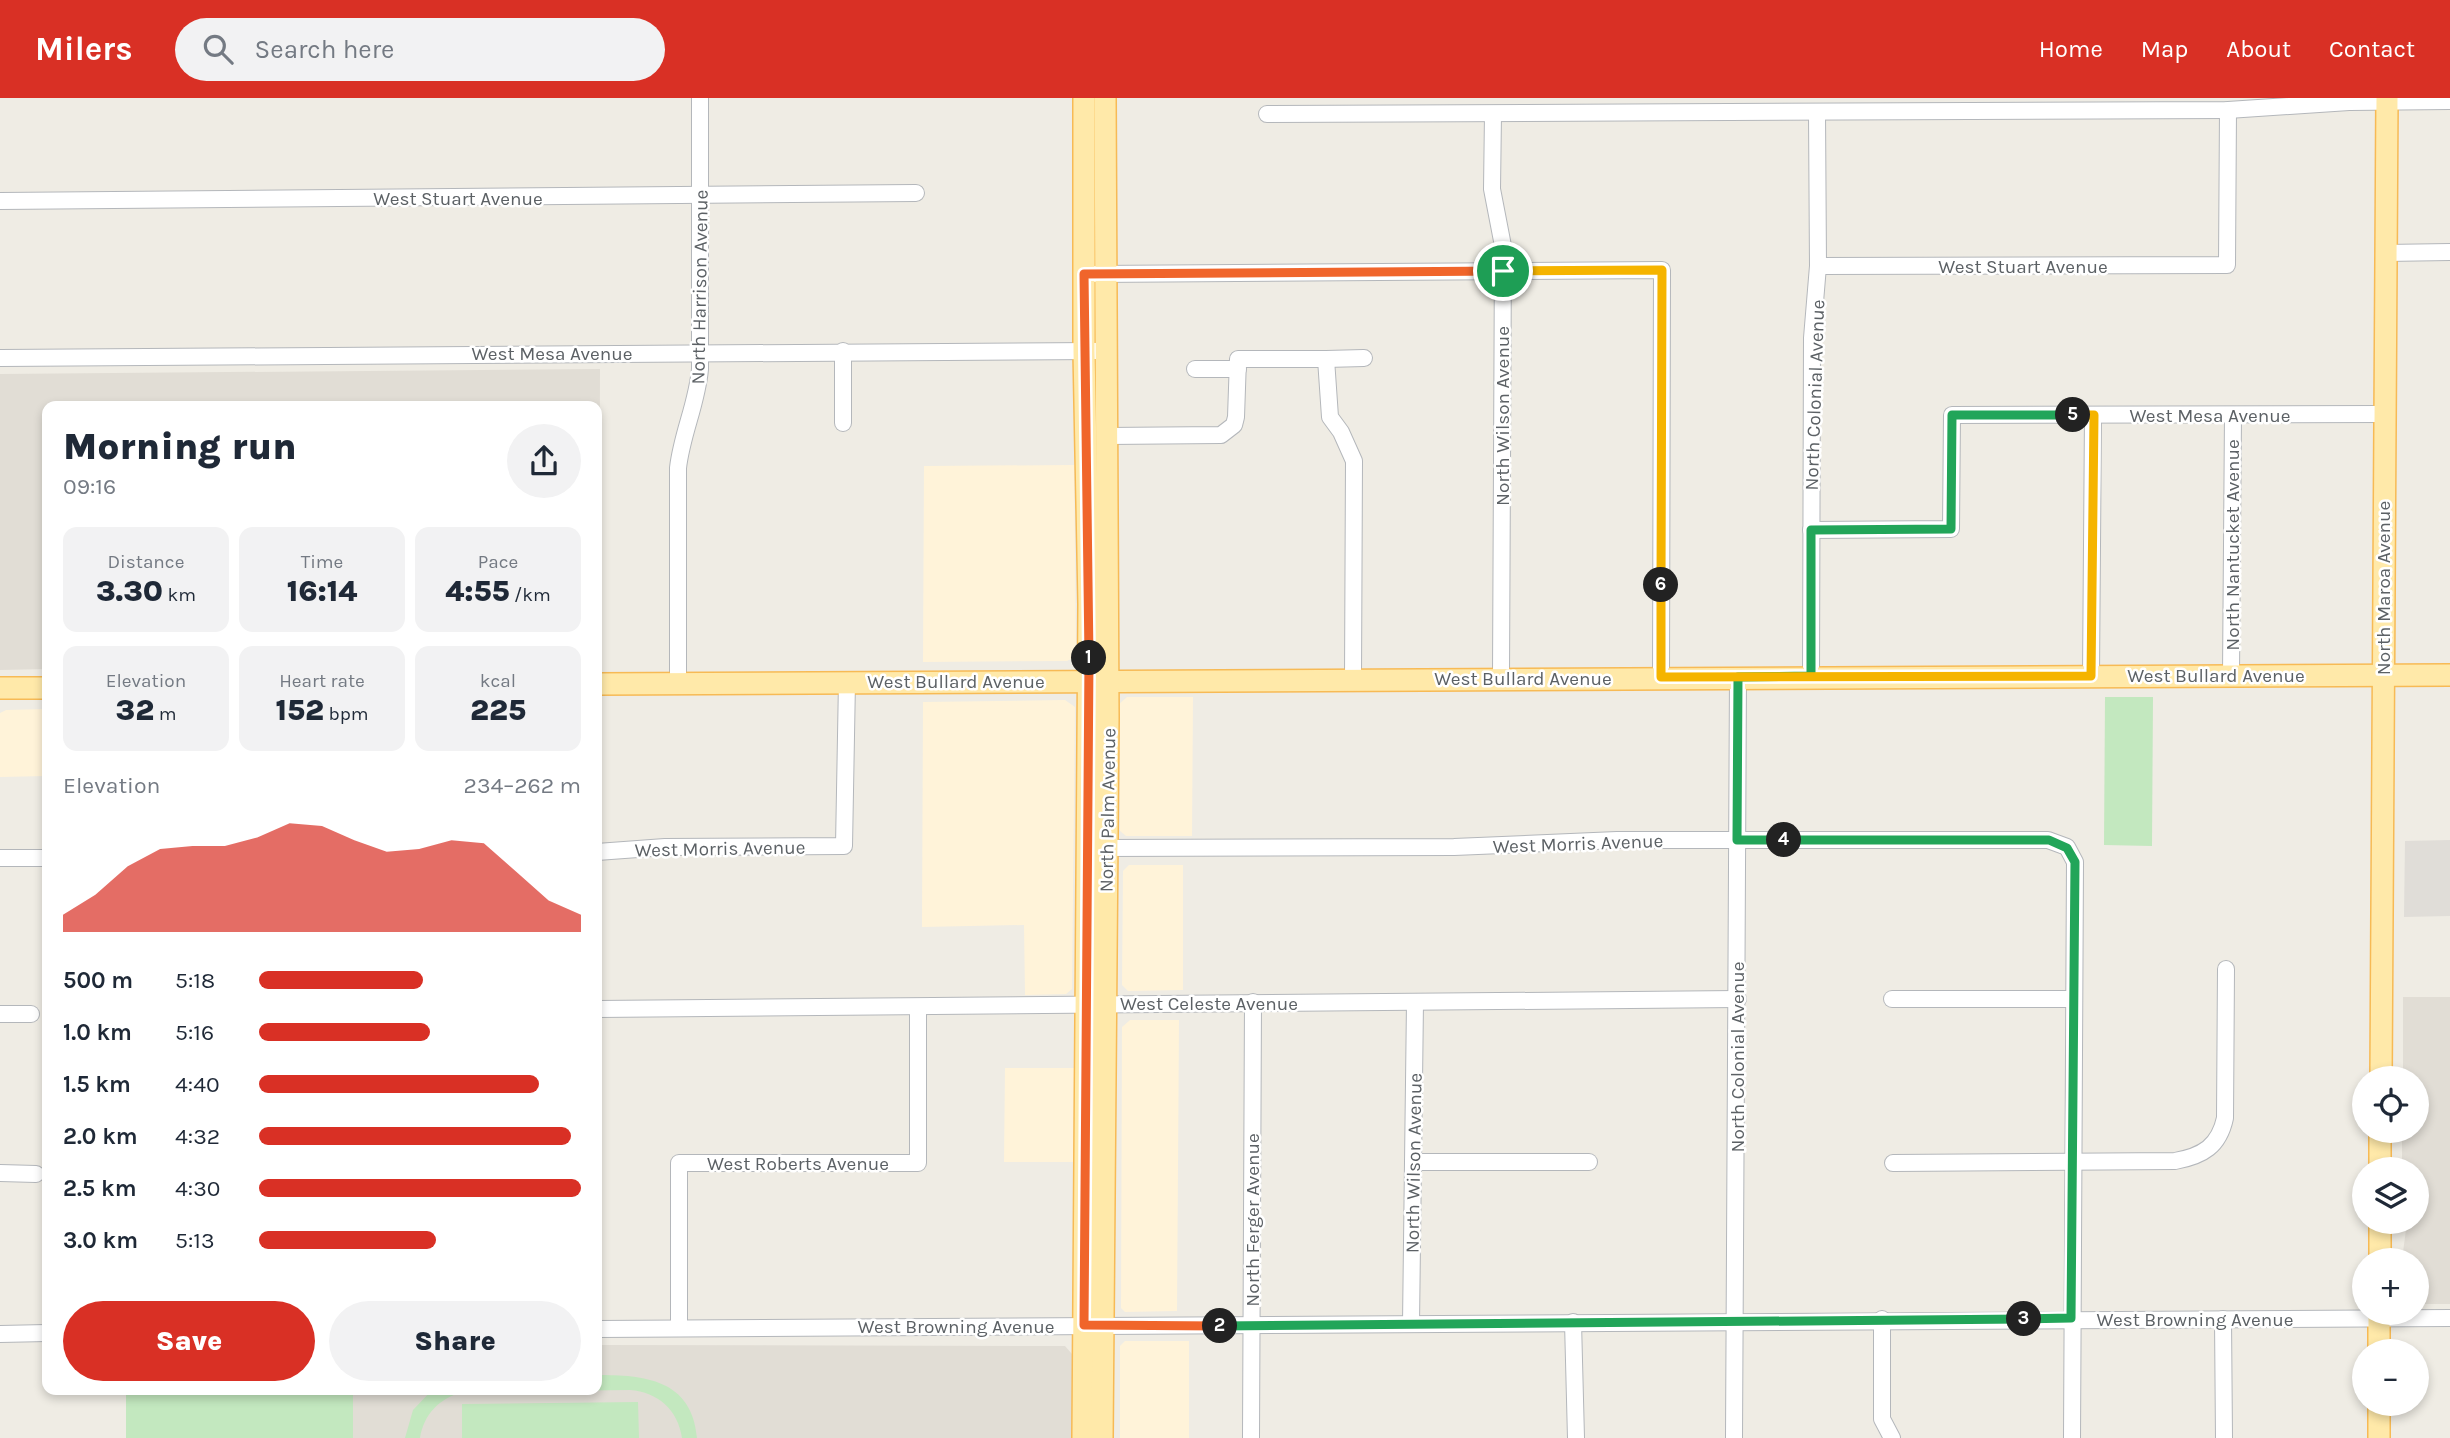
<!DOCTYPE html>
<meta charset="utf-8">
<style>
:root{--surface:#fff;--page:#f2f2f3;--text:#1f2937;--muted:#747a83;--accent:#d93025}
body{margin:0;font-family:Karla,sans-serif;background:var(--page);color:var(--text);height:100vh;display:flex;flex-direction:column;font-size:26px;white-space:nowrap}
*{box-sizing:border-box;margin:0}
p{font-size:23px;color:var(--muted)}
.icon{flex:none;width:38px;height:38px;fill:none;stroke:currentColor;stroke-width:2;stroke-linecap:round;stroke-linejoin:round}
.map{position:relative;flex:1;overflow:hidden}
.details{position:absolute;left:42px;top:303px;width:560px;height:994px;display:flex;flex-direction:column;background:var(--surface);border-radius:14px;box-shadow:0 4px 10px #0003}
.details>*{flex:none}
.fabs{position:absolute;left:2352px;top:968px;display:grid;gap:14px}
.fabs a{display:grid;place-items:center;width:77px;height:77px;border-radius:50%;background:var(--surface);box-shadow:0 4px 10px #0003;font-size:35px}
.pin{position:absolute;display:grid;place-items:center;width:60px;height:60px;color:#fff;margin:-30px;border:4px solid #fff;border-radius:50%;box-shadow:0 2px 7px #0007}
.km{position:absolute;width:35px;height:35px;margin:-18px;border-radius:50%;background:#222;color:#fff;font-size:19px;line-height:35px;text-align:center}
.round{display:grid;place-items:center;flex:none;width:74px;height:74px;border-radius:37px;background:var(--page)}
.overview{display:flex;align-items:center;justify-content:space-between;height:119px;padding:0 21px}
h1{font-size:38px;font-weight:800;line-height:52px}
.figures{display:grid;grid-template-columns:repeat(3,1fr);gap:10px;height:119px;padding:7px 21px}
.figures div{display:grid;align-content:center;border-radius:14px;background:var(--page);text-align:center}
.figures b{font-size:30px;font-weight:800}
.figures small{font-size:19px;font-weight:400}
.figures p{font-size:19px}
.chart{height:196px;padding:14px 21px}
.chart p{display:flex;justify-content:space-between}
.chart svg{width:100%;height:126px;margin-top:7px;fill:var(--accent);opacity:.7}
.action{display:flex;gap:14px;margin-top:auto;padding:14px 21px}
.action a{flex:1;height:80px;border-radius:42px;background:var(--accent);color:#fff;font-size:28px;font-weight:800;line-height:80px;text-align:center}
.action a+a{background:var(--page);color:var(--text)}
ul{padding:0 21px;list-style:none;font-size:23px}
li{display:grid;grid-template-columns:112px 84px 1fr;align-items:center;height:52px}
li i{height:18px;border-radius:9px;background:var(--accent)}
header{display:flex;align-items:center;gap:42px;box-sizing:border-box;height:98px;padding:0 35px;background:var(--accent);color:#fff}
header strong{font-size:33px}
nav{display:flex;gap:38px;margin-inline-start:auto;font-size:24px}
.search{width:490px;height:63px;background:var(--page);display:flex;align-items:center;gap:18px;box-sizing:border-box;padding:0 24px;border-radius:38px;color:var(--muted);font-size:26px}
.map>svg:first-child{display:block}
.commercial{fill:#fff3d9}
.industrial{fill:#e0ddd8}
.education{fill:#e1ddd5}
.green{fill:#c3e8bf}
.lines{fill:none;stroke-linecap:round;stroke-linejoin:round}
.minor-casing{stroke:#b4b7bb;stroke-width:18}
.major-casing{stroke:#f7ba55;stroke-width:24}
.minor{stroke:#fff;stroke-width:16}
.major{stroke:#ffe9a9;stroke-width:21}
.split-1-casing{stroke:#fff;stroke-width:14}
.split-2-casing{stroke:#fff;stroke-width:14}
.split-3-casing{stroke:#fff;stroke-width:14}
.split-4-casing{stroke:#fff;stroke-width:14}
.split-5-casing{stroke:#fff;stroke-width:14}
.split-6-casing{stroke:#fff;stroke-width:14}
.split-7-casing{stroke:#fff;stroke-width:14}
.split-1{stroke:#f0652b;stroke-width:9}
.split-2{stroke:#f0652b;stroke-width:9}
.split-3{stroke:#22a559;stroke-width:9}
.split-4{stroke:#22a559;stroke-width:9}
.split-5{stroke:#22a559;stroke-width:9}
.split-6{stroke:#f5b400;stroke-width:9}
.split-7{stroke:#f5b400;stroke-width:9}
.labels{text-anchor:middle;stroke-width:5;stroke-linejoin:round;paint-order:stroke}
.street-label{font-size:19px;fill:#5c6165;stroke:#fff}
</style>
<header>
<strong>Milers</strong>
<div class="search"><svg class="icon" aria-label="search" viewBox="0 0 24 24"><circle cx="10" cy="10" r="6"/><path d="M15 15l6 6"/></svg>Search here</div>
<nav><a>Home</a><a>Map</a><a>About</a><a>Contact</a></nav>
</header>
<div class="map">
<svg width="2450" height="1340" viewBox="0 0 2450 1340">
<rect width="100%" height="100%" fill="#efece4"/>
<g class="commercial">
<path d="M 1074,367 L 1076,553 L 1073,560 L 1067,563 L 923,564 L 924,368 Z"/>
<path d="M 1127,599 L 1193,599 L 1192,738 L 1126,738 L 1120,733 L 1119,606 Z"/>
<path d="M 1065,602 L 1075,609 L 1072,891 L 1066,896 L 1025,897 L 1024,827 L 922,829 L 923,604 Z"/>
<path d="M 47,611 L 47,678 L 0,679 L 0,615 L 6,612 Z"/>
<path d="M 1129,767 L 1183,767 L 1183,892 L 1128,893 L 1122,887 L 1123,773 Z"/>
<path d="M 1130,922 L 1179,922 L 1177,1213 L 1125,1214 L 1121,1210 L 1122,929 Z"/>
<path d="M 1005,970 L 1074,970 L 1073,1064 L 1004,1064 Z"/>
<path d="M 1125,1243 L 1189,1243 L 1189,1340 L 1120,1340 L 1120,1248 Z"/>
</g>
<path class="industrial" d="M 2450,742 L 2450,818 L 2404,819 L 2405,743 Z"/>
<g class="education">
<path d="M 600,271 L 599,567 L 597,567 L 597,308 L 47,308 L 47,571 L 0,572 L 0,276 Z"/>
<path d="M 2403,899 L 2450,899 L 2450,1206 L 2417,1206 L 2417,1162 L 2402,1162 L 2407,1124 L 2417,1124 L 2417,1071 L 2402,1071 L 2402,1033 L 2417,1032 L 2417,980 L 2403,980 Z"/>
<path d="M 597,1247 L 1065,1248 L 1072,1256 L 1072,1340 L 353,1340 L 353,1292 L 597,1292 Z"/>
</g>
<g class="green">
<path d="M 2105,599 L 2153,599 L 2152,748 L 2104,747 Z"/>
<path d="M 597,1277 C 644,1277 692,1281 697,1340 L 682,1340 C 678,1312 658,1294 630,1292 L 462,1294 C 439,1301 424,1316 420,1340 L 405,1340 L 413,1312 L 432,1292 L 597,1292 Z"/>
<rect x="126" y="1292" width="227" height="48"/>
<path d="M 638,1304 L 639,1340 L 462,1340 L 462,1306 Z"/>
</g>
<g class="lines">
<defs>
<g id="minor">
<path d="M 1267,16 L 2228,12 L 2349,4 L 2450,3"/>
<path d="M 1493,16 L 1492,91 L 1503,148 L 1501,580"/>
<path d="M 0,103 L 916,95"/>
<path d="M 2385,155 L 2450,154"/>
<path d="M 1818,168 L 2227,167 L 2228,12"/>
<path d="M 1095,176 L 1662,172 L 1661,579"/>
<path d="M 843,253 L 843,325"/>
<path d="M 0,260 L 1096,253"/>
<path d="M 1326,261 L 1364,260"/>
<path d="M 1195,271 L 1238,271"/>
<path d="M 1107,338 L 1221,337 L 1234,327 L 1236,319 L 1238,261 L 1326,261 L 1330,319 L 1341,334 L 1354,363 L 1353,581"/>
<path d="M 1811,432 L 1951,431 L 1952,317 L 2384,316"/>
<path d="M 2231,577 L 2233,317"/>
<path d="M 1811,578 L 1812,240 L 1818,168 L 1817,15"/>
<path d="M 2091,578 L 2093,317"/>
<path d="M 678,585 L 678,370 C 682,335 697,306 700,271 L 700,0"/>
<path d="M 1097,750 L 1454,749 L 1617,742 L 2048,742 L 2067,749 L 2075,764 L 2072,1340"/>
<path d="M 597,754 L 665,749 L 844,748 L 847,583"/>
<path d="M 0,760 L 47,760"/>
<path d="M 1892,901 L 2073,901"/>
<path d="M 597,911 L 1738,901"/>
<path d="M 0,916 L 31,916"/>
<path d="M 1413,1064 L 1589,1064"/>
<path d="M 1893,1065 L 2175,1063 C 2203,1058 2219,1048 2225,1020 L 2226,871"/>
<path d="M 0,1075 L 36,1076"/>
<path d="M 1882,1221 L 1882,1321 L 1892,1340"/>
<path d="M 2223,1221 L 2224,1340"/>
<path d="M 1573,1224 L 1576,1340"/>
<path d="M 1411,1226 L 1415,904"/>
<path d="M 679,1230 L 679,1065 L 918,1065 L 918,909"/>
<path d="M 597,1231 L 2450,1220"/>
<path d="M 0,1236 L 47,1235"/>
<path d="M 1251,1340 L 1253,904"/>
<path d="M 1734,1340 L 1738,579"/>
</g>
<g id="major">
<path d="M 597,586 L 2450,577"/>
<path d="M 0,590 L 47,590"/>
<path d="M 2381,980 L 2387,0"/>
<path d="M 2380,1071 L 2380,1032"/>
<path d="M 2380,1162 L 2380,1124"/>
<path d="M 2379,1253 L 2379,1214"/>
<path d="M 1083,1340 L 1089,506 L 1084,253 L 1084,0"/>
<path d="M 1102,1340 L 1108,619 L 1105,0"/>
<path d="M 2379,1340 L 2379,1306"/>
</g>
</defs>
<use href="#minor" class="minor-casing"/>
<use href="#major" class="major-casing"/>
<use href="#minor" class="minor"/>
<use href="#major" class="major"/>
</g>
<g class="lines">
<defs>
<path id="split-1" d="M 1089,560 L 1084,176 L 1503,173"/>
<path id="split-2" d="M 1089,560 L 1084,1227 L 1220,1228"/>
<path id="split-3" d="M 1220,1228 L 2024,1221"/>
<path id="split-4" d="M 1784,742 L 2049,742 L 2067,750 L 2075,764 L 2071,1220 L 2024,1221"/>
<path id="split-5" d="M 1784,742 L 1737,742 L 1738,579 L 1811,578 L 1811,432 L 1951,431 L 1952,317 L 2073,317"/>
<path id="split-6" d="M 1661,487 L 1661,579 L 2091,578 L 2094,317 L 2073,317"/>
<path id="split-7" d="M 1503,173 L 1662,172 L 1661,487"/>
</defs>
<use href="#split-1" class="split-1-casing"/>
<use href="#split-2" class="split-2-casing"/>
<use href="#split-3" class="split-3-casing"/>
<use href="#split-4" class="split-4-casing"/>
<use href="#split-5" class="split-5-casing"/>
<use href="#split-6" class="split-6-casing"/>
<use href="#split-7" class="split-7-casing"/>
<use href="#split-1" class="split-1"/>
<use href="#split-2" class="split-2"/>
<use href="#split-3" class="split-3"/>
<use href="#split-4" class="split-4"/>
<use href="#split-5" class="split-5"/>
<use href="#split-6" class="split-6"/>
<use href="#split-7" class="split-7"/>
</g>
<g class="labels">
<g class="street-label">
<text x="458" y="107">West Stuart Avenue</text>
<text x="2023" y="175">West Stuart Avenue</text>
<text transform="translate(699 189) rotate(-89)" y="7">North Harrison Avenue</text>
<text x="552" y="262">West Mesa Avenue</text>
<text transform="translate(1814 297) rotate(-88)" y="7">North Colonial Avenue</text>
<text x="2210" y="324">West Mesa Avenue</text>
<text transform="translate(1502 318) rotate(-90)" y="7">North Wilson Avenue</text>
<text transform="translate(2232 447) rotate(-90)" y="7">North Nantucket Avenue</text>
<text transform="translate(2383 490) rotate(-90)" y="7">North Maroa Avenue</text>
<text x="2216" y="584">West Bullard Avenue</text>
<text x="1523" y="587">West Bullard Avenue</text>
<text x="956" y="590">West Bullard Avenue</text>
<text transform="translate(1107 712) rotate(-89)" y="7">North Palm Avenue</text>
<text transform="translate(1578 745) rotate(-2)" y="7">West Morris Avenue</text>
<text transform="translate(720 750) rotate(-1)" y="7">West Morris Avenue</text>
<text x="1209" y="912">West Celeste Avenue</text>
<text transform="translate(1737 959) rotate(-90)" y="7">North Colonial Avenue</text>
<text x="798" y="1072">West Roberts Avenue</text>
<text transform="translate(1413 1065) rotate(-89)" y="7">North Wilson Avenue</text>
<text transform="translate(1252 1122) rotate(-90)" y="7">North Ferger Avenue</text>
<text x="2195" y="1228">West Browning Avenue</text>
<text x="956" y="1235">West Browning Avenue</text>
</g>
</g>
</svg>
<div class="fabs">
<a><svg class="icon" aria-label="locate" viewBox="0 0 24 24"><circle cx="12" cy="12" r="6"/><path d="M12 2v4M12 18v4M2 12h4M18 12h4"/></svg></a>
<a><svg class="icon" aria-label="layers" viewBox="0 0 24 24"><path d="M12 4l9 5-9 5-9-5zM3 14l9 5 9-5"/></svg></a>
<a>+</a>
<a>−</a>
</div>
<div class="pin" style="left:1503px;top:173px;background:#1e9e55"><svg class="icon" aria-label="arrive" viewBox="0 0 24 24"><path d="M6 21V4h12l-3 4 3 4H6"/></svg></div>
<b class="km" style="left:1089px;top:560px">1</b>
<b class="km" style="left:1220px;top:1228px">2</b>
<b class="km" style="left:2024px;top:1221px">3</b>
<b class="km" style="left:1784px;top:742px">4</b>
<b class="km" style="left:2073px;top:317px">5</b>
<b class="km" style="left:1661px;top:487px">6</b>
<section class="details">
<div class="overview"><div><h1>Morning run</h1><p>09:16</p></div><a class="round"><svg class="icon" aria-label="share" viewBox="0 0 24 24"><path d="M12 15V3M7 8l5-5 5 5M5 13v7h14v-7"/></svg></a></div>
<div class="figures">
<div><p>Distance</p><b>3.30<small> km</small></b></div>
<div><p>Time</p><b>16:14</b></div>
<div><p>Pace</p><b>4:55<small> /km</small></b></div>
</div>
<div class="figures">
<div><p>Elevation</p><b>32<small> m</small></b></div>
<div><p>Heart rate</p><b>152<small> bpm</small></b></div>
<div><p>kcal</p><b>225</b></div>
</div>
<div class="chart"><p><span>Elevation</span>234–262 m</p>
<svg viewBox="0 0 160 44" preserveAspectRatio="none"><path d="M0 44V38L10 31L20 21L30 15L40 14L50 14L60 11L70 6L80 7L90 12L100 16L110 15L120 12L130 13L140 23L150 33L160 38V44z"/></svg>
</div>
<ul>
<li><b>500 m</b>5:18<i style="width:51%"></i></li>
<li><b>1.0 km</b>5:16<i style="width:53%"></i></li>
<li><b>1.5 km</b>4:40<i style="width:87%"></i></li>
<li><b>2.0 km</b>4:32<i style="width:97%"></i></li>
<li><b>2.5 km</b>4:30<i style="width:100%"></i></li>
<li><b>3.0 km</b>5:13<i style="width:55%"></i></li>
</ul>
<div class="action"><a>Save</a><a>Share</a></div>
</section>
</div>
